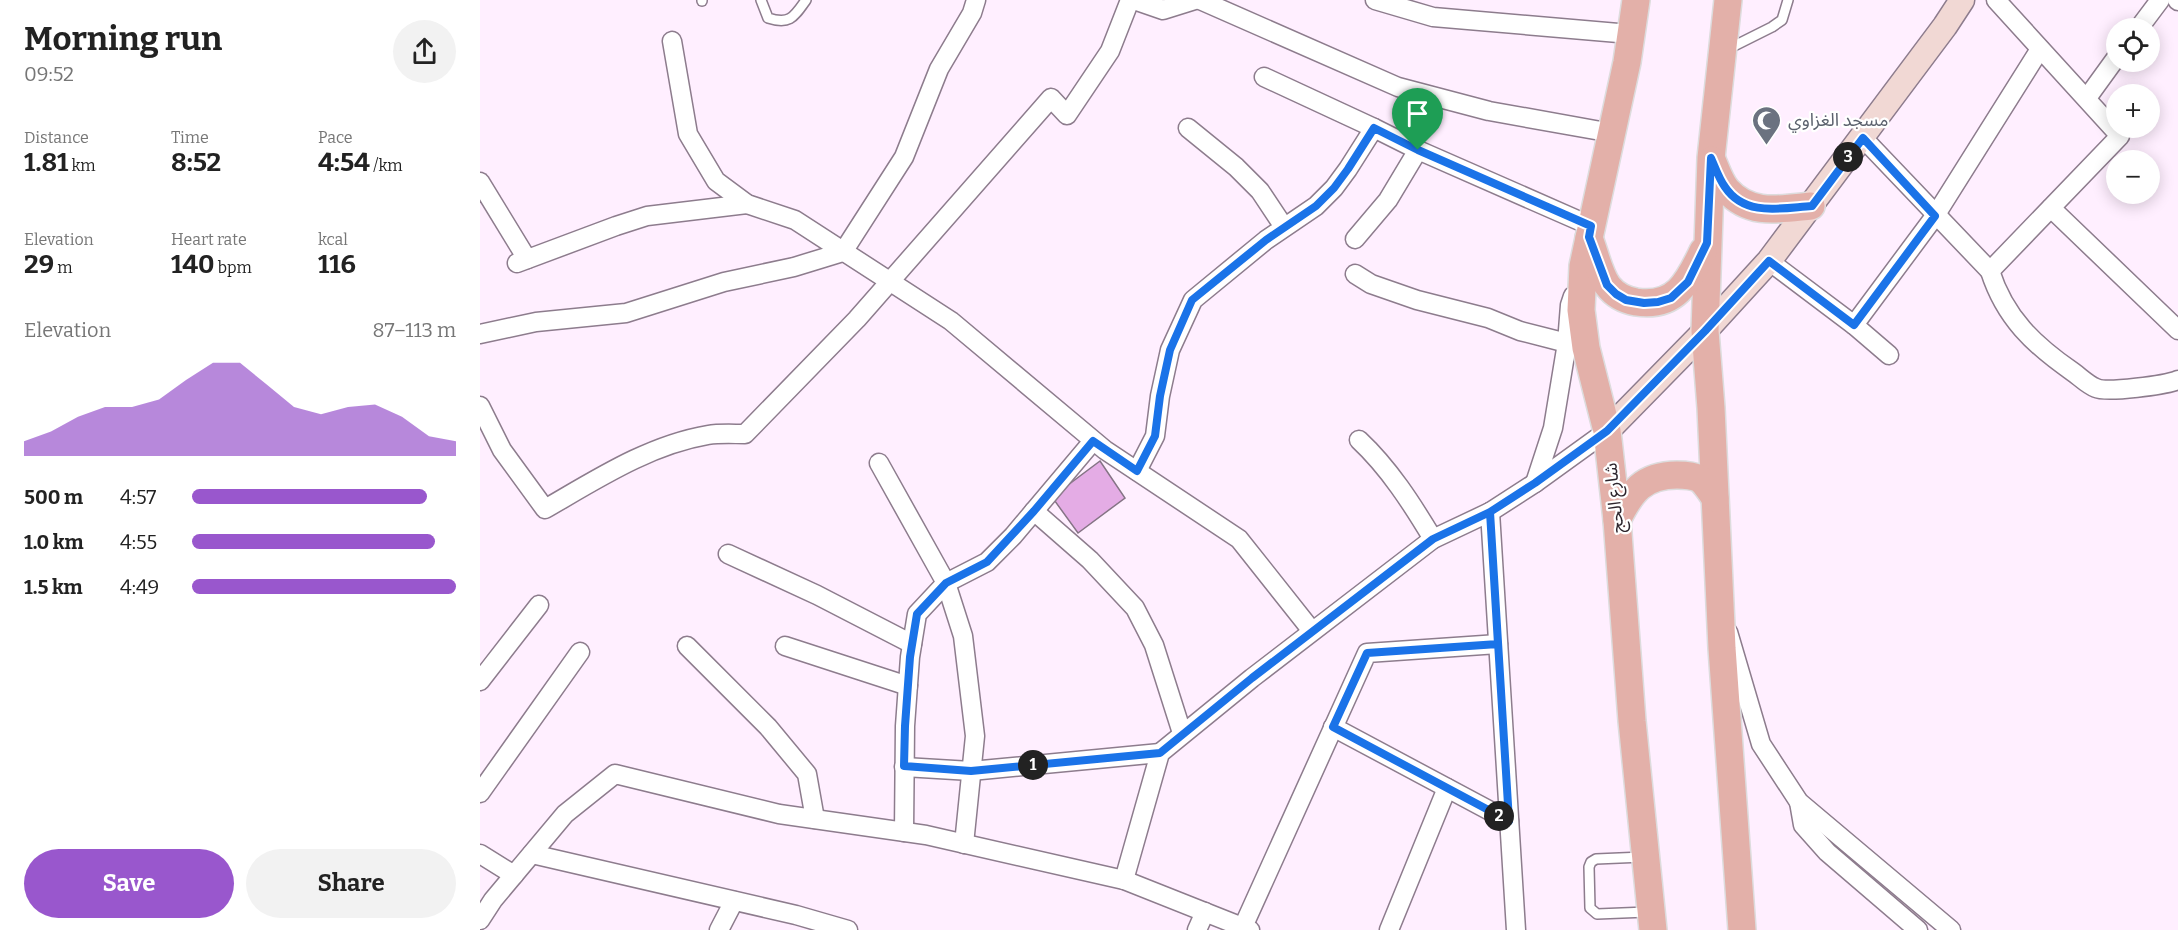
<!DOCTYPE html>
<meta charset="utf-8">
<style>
:root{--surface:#fff;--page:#f2f2f2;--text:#222;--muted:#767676;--accent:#9957cd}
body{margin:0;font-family:Bitter,"Noto Sans Arabic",serif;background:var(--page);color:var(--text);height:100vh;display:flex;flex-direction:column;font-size:22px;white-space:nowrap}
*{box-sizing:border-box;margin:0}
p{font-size:20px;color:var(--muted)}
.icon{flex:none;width:33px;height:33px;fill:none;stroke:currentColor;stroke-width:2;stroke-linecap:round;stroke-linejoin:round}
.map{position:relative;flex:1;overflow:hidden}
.details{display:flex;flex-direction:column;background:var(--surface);width:480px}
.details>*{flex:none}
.controls{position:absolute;left:1626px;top:18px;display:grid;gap:12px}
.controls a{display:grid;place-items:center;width:54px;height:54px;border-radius:50%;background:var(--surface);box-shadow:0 3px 15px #0003;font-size:30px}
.pin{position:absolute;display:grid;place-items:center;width:51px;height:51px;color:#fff;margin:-62px -26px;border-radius:50% 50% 50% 0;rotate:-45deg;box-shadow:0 0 6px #0007}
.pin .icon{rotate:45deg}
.km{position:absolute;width:30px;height:30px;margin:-15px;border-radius:50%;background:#222;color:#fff;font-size:16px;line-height:30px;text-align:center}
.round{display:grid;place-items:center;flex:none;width:63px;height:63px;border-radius:32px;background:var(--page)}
.summary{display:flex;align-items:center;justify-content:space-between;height:102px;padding:0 24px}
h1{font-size:33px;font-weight:700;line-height:45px}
.metrics{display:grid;grid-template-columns:repeat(3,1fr);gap:9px;height:102px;padding:6px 24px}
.metrics div{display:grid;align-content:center}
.metrics b{font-size:26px;font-weight:700}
.metrics small{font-size:16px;font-weight:400}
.metrics p{font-size:16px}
.chart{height:168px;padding:12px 24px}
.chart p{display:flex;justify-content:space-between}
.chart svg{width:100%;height:108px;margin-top:6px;fill:var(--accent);opacity:.7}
.primary-button{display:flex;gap:12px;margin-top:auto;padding:12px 24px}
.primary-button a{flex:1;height:69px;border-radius:36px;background:var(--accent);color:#fff;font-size:24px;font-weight:700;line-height:69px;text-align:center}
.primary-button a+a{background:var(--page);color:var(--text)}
ul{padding:0 24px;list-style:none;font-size:20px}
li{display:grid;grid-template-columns:96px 72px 1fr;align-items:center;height:45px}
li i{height:15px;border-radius:8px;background:var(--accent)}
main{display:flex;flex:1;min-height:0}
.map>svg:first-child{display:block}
.building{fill:#e4ace5;stroke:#857485;stroke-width:1.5}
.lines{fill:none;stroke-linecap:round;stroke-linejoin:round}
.lane-casing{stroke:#8d7c8d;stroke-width:12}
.street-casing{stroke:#8d7c8d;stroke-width:21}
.secondary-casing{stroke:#8d7c8d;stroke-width:27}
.primary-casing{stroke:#dddcdd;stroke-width:30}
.lane{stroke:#fff;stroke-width:9}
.street{stroke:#fff;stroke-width:18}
.secondary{stroke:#f1d8d4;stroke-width:24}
.primary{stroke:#e3b0a9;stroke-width:27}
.route-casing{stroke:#fff;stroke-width:12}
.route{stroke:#1a73e8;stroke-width:8}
.labels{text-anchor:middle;stroke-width:4.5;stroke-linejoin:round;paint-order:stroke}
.worship-label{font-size:18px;fill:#5b616d;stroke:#fff;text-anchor:start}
.street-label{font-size:18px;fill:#2d252d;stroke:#fff}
</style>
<main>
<section class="details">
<div class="summary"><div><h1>Morning run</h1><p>09:52</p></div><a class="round"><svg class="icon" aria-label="share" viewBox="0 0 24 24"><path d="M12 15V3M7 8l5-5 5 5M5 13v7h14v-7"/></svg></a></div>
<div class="metrics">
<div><p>Distance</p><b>1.81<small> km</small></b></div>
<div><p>Time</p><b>8:52</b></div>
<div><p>Pace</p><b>4:54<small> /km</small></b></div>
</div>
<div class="metrics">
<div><p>Elevation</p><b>29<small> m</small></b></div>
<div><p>Heart rate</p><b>140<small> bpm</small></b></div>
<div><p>kcal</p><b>116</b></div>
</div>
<div class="chart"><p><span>Elevation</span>87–113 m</p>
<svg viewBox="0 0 160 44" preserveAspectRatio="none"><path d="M0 44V38L10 34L20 28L30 24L40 24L50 21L60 13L70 6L80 6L90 15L100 24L110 27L120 24L130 23L140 28L150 36L160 38V44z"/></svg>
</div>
<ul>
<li><b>500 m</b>4:57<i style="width:89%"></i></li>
<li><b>1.0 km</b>4:55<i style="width:92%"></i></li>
<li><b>1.5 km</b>4:49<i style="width:100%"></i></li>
</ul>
<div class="primary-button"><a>Save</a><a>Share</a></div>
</section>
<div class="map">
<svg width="1698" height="930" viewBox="0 0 1698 930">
<rect width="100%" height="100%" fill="#ffefff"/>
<path class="building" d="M 620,461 L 645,498 L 598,533 L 572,497 Z"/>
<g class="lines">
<defs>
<g id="lane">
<path d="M 222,0 L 222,1"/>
<path d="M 281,0 L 288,18 C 310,25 314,17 326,0"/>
<path d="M 1246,50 L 1292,27 L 1302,20 L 1308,0"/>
<path d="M 1163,857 L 1116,859 L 1111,862 L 1109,867 L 1110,908 L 1117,914 L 1167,912"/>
</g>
<g id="street">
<path d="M 654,0 L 683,10 L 715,0"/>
<path d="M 720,0 L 918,87 L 1009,111 L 1132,133"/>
<path d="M 895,0 L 953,17 L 1150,34"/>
<path d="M 1697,0 L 1698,1"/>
<path d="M 1659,28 L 1680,0"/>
<path d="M 192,41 L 208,134 L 236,181 L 267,204 L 315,220 L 471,321 L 625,450 L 759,539 L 832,631"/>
<path d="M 1607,98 L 1636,58"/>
<path d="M 708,128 L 756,167 L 780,191 L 804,227"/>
<path d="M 894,128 L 938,150 L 1111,226"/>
<path d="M 1383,138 L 1510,271 L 1640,136 L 1516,0"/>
<path d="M 0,182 L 47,259"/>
<path d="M 1571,208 L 1698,330"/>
<path d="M 875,239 L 908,200 L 938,150"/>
<path d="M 1289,261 L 1374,325 L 1409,355"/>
<path d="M 37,263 L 136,226 L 167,216 L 267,204"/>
<path d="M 1510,271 C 1525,318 1554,345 1593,372 C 1600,377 1608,385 1616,388 C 1627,393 1686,385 1698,380"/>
<path d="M 875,274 L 891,284 L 937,300 L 1008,318 L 1040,331 L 1087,343"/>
<path d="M 1374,325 L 1455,216 L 1560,49"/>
<path d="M 0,334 L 56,322 L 146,313 L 244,282 L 314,267 L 363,252 L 424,157 L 459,69 L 492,13 L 496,0"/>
<path d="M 0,406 L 22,450 L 65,509 C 117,479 169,445 228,435 C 240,433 253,434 265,434 L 377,319 L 571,98 L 587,115 L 630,51 L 650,0"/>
<path d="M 879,440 C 909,468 932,504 953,539"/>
<path d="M 399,463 L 466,583 L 483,636 L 495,736 L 484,844"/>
<path d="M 657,471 L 675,436 L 680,396 L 690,350 L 713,300 L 786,240 L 836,206 L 854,188 L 868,169 L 894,128 L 784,77"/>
<path d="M 1055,483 L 1073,428 L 1087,343 L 1090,305 L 1093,296"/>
<path d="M 554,511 L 610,560 L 655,608 L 674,645 L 702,733"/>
<path d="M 1010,512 L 1036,930"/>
<path d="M 248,554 L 337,595 L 432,644"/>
<path d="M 1248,632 L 1281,744 L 1319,802 L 1471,930"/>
<path d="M 207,646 L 288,727 L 327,774 L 335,819"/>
<path d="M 305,646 L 428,686"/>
<path d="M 0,681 L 59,605"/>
<path d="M 853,727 L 1029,821"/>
<path d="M 424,767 L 491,771 L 680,753"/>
<path d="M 0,793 L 100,652"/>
<path d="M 1319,802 L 1323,825 L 1347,852 L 1438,930"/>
<path d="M 424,832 L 425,726 L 430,657 L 437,614 L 466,583 L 507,562 L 533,536 L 613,441"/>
<path d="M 0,854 L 34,875"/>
<path d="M 52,854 L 316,915 L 368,930"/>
<path d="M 644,880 L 680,753 L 772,678 L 953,539 L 1010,512 L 1055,483 L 1127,431"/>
<path d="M 0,920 L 13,900 L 85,814 L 135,774 L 299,814 L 446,835 L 644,880 L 770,930"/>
<path d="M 763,927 L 887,653 L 1018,644"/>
<path d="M 239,930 L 254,901"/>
<path d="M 717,930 L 725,912"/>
<path d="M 909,930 L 967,788"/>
</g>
<path id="secondary" d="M 1127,431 L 1225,331 L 1289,261 L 1465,26 L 1482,0"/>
<g id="primary">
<path d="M 1156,0 L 1147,62 L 1103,266 L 1101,310 L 1106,348 L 1127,431 L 1137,520 L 1152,721 L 1173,930"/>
<path d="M 1248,0 L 1231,158 L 1225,331 L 1231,408 L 1242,648 L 1262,930"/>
<path d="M 1232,160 C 1236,169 1240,182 1247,190 C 1270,216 1300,209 1331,206"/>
<path d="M 1109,238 C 1115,253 1119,274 1128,286 C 1135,295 1145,300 1156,302 C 1195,308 1208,283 1223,251"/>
<path d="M 1137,520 C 1151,492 1163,475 1197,475 C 1203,475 1214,476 1220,479 C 1225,483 1231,492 1235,498"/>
</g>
</defs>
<use href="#lane" class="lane-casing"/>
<use href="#street" class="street-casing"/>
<use href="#secondary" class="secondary-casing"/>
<use href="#primary" class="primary-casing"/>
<use href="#lane" class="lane"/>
<use href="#street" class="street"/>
<use href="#secondary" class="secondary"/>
<use href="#primary" class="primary"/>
</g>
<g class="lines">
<defs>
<path id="route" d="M 938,150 L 894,128 L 868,169 L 854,188 L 836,206 L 786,240 L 712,300 L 690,350 L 680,396 L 675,436 L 657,471 L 613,441 L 554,511 L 507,562 L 466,583 L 437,614 L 430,657 L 425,726 L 424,766 L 491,771 L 680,753 L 772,678 L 953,539 L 1010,512 L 1018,644 L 887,653 L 853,727 L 1029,821 L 1010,512 L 1055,483 L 1127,431 L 1225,331 L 1289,261 L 1374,325 L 1455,216 L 1383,138 L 1332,206 C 1301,208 1265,217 1245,187 C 1239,179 1235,167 1231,158 L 1227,243 L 1208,282 L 1191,298 L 1178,302 L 1164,303 L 1146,300 L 1136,294 L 1127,285 L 1109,237 L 1111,226 L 938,150"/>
</defs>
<use href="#route" class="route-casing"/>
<use href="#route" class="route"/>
</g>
<defs>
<symbol id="mosque-pin" viewBox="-11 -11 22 30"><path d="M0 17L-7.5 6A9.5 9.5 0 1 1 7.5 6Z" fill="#6b7280" stroke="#fff"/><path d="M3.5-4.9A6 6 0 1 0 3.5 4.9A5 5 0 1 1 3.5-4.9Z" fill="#fff"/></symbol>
</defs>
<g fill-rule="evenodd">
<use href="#mosque-pin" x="1270" y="104" width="33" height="45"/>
</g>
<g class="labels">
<g class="worship-label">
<text x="1308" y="126">مسجد الغزاوي</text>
</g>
<g class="street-label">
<text transform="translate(1134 498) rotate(-96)" y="6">شارع الحج</text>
</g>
</g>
</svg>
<div class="controls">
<a><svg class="icon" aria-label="locate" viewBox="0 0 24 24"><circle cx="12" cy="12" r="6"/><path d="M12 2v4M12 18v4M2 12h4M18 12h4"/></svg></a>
<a>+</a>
<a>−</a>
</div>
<div class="pin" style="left:938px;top:150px;background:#1e9e55"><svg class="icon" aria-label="arrive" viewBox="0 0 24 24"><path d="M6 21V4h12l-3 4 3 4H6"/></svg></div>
<b class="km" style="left:553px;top:765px">1</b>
<b class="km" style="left:1019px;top:816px">2</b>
<b class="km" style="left:1368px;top:157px">3</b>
</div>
</main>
